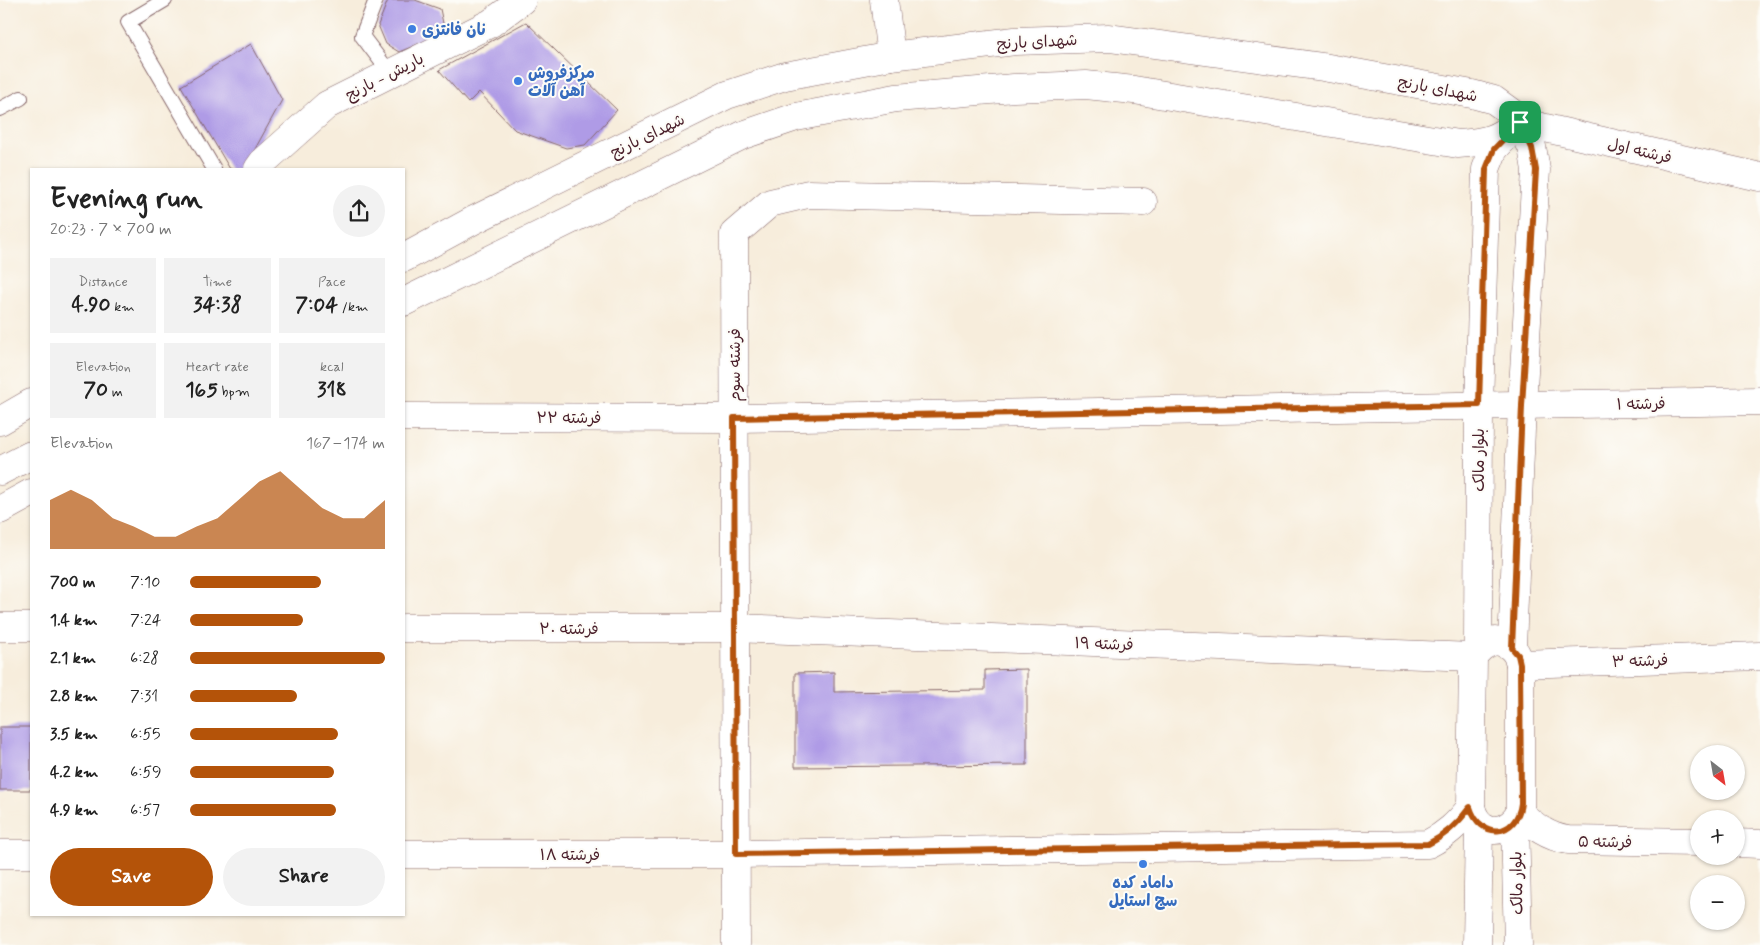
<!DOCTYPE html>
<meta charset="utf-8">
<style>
:root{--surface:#fff;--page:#f2f2f2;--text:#222;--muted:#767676;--accent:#b45309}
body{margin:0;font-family:Mynerve,"Playpen Sans Arabic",sans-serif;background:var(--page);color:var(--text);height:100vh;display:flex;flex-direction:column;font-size:19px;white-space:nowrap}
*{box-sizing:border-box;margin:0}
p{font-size:16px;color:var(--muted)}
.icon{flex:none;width:28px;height:28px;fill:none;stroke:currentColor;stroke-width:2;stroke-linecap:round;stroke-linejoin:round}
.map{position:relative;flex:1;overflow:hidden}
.details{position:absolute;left:30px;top:168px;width:375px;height:748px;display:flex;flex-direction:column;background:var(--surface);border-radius:0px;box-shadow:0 1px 4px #0004}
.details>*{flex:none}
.needle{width:32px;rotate:149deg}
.fabs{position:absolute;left:1690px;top:745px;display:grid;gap:10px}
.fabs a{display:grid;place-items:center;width:55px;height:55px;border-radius:50%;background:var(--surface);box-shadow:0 1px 4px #0004;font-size:25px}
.pin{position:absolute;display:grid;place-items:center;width:42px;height:42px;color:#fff;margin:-21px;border-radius:10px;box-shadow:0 2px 8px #0006}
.round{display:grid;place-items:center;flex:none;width:52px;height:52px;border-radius:26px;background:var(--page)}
.summary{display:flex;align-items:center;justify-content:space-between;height:85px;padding:0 20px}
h1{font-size:28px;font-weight:700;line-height:38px}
.metrics{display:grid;grid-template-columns:repeat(3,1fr);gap:8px;height:85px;padding:5px 20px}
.metrics div{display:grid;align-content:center;border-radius:0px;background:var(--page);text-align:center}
.metrics b{font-size:21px;font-weight:700}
.metrics small{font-size:14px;font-weight:400}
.metrics p{font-size:14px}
.chart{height:140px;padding:10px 20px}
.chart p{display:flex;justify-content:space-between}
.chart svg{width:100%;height:90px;margin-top:5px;fill:var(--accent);opacity:.7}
.button{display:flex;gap:10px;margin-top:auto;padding:10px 20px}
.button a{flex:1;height:58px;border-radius:30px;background:var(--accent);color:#fff;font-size:20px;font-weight:700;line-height:58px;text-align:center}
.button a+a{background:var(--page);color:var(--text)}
ul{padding:0 20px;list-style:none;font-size:16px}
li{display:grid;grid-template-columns:80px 60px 1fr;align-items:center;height:38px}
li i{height:12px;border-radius:6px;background:var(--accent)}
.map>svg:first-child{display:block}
.building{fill:#af9be6}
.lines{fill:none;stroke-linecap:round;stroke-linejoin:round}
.lane-casing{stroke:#876769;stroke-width:16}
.street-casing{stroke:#876769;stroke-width:29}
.secondary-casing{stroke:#876769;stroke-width:29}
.lane{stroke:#fff;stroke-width:14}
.street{stroke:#fff;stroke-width:28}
.secondary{stroke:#fff;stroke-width:28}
.route-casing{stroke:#fff;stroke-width:10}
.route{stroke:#b45309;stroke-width:6}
.shop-dot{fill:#3f7fe0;stroke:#fdfcf7;stroke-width:2}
.labels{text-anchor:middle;stroke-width:4;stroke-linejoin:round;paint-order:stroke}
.shop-label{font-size:16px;font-weight:bold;fill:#366cbe;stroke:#fdfcf7;text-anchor:start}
.street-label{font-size:16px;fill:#4a1f2b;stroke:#fdfcf7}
</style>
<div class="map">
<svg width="1760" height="945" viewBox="0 0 1760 945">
<rect width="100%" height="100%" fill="#fdfcf7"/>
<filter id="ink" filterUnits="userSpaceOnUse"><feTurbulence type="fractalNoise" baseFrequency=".02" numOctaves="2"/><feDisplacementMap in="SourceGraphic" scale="10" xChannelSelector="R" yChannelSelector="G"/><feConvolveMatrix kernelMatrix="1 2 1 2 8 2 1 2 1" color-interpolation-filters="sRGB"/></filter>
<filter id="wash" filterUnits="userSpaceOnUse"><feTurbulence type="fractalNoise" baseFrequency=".0096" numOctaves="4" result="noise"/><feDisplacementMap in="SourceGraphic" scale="20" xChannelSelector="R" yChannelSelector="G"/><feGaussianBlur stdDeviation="1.12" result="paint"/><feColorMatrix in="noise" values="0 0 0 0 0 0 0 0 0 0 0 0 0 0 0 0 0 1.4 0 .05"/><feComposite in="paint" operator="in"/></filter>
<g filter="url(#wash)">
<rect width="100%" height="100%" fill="#f7eddc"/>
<g id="blocks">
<g class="building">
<path d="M 388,0 L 415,0 L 440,9 L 445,33 L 399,52 L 386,44 L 378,25 Z"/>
<path d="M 526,22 L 617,110 L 585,145 L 566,148 L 515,130 L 479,92 L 468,103 L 439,70 Z"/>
<path d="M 251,44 L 282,100 L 244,169 L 230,169 L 181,86 Z"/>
<path d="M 1027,669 L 1027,765 L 795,767 L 795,673 L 834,672 L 834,692 L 985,690 L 985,670 Z"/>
<rect x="0" y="727" width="31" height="63"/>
</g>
</g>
</g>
<g filter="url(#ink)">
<use href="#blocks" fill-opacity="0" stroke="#876769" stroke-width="1"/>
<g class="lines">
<defs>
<g id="lane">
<path d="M 165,0 L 128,22 L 214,169"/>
<path d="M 376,0 L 362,36 L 390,73"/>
<path d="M 0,109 L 21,98"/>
</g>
<g id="street">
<path d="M 884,0 L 891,56"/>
<path d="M 404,417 L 734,418 L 1760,401"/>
<path d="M 0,627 L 31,627"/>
<path d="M 404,628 L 735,628 L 1473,657"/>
<path d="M 1520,664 L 1760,656"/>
<path d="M 1520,813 C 1535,827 1548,837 1568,840 L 1699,842"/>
<path d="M 1736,843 L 1760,844"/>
<path d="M 0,854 L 31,854"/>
<path d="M 404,854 L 736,854 L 1428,844 C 1446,835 1458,824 1471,807"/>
<path d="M 736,945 L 734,234 L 770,203 L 808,194 L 1143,202"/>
</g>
<g id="secondary">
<path d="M 1519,122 L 1760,177"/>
<path d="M 258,169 L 263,162 L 327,105 L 491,23 L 522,0"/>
<path d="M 404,258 L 474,220 L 727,95 L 785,76 L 891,56 L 1015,41 L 1109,38 L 1323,67 L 1472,94 L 1494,100 L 1512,113 L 1519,122 L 1532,147 L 1536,170 L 1522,405 L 1512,647"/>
<path d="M 404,302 L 743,135 L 796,117 L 896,98 L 1014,88 L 1086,85 L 1134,90 L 1458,144 C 1488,142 1494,140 1519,122"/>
<path d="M 0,421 L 31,403"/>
<path d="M 0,471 L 31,455"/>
<path d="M 0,510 L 31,493"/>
<path d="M 1495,641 C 1509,643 1517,650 1520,664 L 1520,813 C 1505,838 1478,835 1471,807 L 1473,657 C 1479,648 1484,644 1495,641 Z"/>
<path d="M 1478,649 L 1479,405 L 1486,169 L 1494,149 L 1512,130"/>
<path d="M 1515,822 L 1518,945"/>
<path d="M 1477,945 L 1479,825"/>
</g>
</defs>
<use href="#lane" class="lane-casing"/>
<use href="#street" class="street-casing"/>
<use href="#secondary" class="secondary-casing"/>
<use href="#lane" class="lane"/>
<use href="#street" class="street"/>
<use href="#secondary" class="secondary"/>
</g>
</g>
<g class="lines" filter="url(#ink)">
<defs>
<path id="route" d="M 1520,122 L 1532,148 L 1536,170 L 1522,406 L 1512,648 L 1518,655 L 1520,664 L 1521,803 C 1517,838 1480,840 1470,807 C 1458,824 1446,835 1428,844 L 736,854 L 734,418 L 1479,405 L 1486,169 L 1494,149 Z"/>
</defs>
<use href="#route" class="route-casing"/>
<use href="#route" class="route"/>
</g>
<g class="shop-dot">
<circle cx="412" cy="29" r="5"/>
<circle cx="518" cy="81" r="5"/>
<circle cx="1143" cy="864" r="5"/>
</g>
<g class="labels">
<g class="shop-label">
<text x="422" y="35">نان فانتزی</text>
<text x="528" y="78">مرکزفروش<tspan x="528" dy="18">آهن آلات</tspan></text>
<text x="1143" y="888" text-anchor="middle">داماد کده<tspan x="1143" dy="18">سج استایل</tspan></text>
</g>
<g class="street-label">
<text transform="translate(1037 41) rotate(-3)" y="6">شهدای بارنج</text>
<text transform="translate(384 76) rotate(-27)" y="6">باریش - بارنج</text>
<text transform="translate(1438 88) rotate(11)" y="6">شهدای بارنج</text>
<text transform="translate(647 135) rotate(-26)" y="6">شهدای بارنج</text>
<text transform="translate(1640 150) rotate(13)" y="6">فرشته اول</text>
<text transform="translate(734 365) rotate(-90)" y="6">فرشته سوم</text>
<text transform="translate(1641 403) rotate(-1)" y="6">فرشته ۱</text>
<text x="569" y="423">۲۲ فرشته</text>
<text transform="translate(1478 460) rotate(-90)" y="6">بلوار مالک</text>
<text x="569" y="634">۲۰ فرشته</text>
<text transform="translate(1104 643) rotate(2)" y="6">۱۹ فرشته</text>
<text transform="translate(1640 660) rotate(-2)" y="6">فرشته ۳</text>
<text transform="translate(1605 841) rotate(1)" y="6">فرشته ۵</text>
<text x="570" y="860">۱۸ فرشته</text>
<text transform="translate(1516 883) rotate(-91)" y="6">بلوار مالک</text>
</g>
</g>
</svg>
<div class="fabs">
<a><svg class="needle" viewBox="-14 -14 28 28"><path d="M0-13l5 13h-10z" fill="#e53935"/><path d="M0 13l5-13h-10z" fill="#767676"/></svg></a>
<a>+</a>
<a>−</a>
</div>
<div class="pin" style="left:1520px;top:122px;background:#1e9e55"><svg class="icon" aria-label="arrive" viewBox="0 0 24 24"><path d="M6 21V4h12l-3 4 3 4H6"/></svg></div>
<section class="details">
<div class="summary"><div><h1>Evening run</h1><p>20:23 · 7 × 700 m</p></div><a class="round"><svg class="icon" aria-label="share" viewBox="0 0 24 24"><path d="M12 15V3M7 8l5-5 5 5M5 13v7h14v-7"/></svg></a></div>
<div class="metrics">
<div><p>Distance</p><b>4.90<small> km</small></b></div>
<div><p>Time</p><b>34:38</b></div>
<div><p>Pace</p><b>7:04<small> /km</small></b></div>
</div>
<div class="metrics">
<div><p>Elevation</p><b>70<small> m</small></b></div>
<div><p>Heart rate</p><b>165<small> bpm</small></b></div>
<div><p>kcal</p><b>318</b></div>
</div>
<div class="chart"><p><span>Elevation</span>167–174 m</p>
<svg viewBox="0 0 160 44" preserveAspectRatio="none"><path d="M0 44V20L10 15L20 20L30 29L40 33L50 38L60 38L70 33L80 29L90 20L100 11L110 6L120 15L130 24L140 29L150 29L160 20V44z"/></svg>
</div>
<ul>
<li><b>700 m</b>7:10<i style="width:67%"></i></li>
<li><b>1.4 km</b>7:24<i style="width:58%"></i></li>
<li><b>2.1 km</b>6:28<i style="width:100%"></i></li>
<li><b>2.8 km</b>7:31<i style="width:55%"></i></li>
<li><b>3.5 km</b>6:55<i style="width:76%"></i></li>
<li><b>4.2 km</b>6:59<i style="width:74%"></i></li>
<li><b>4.9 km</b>6:57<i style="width:75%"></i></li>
</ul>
<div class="button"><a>Save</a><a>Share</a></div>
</section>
</div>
